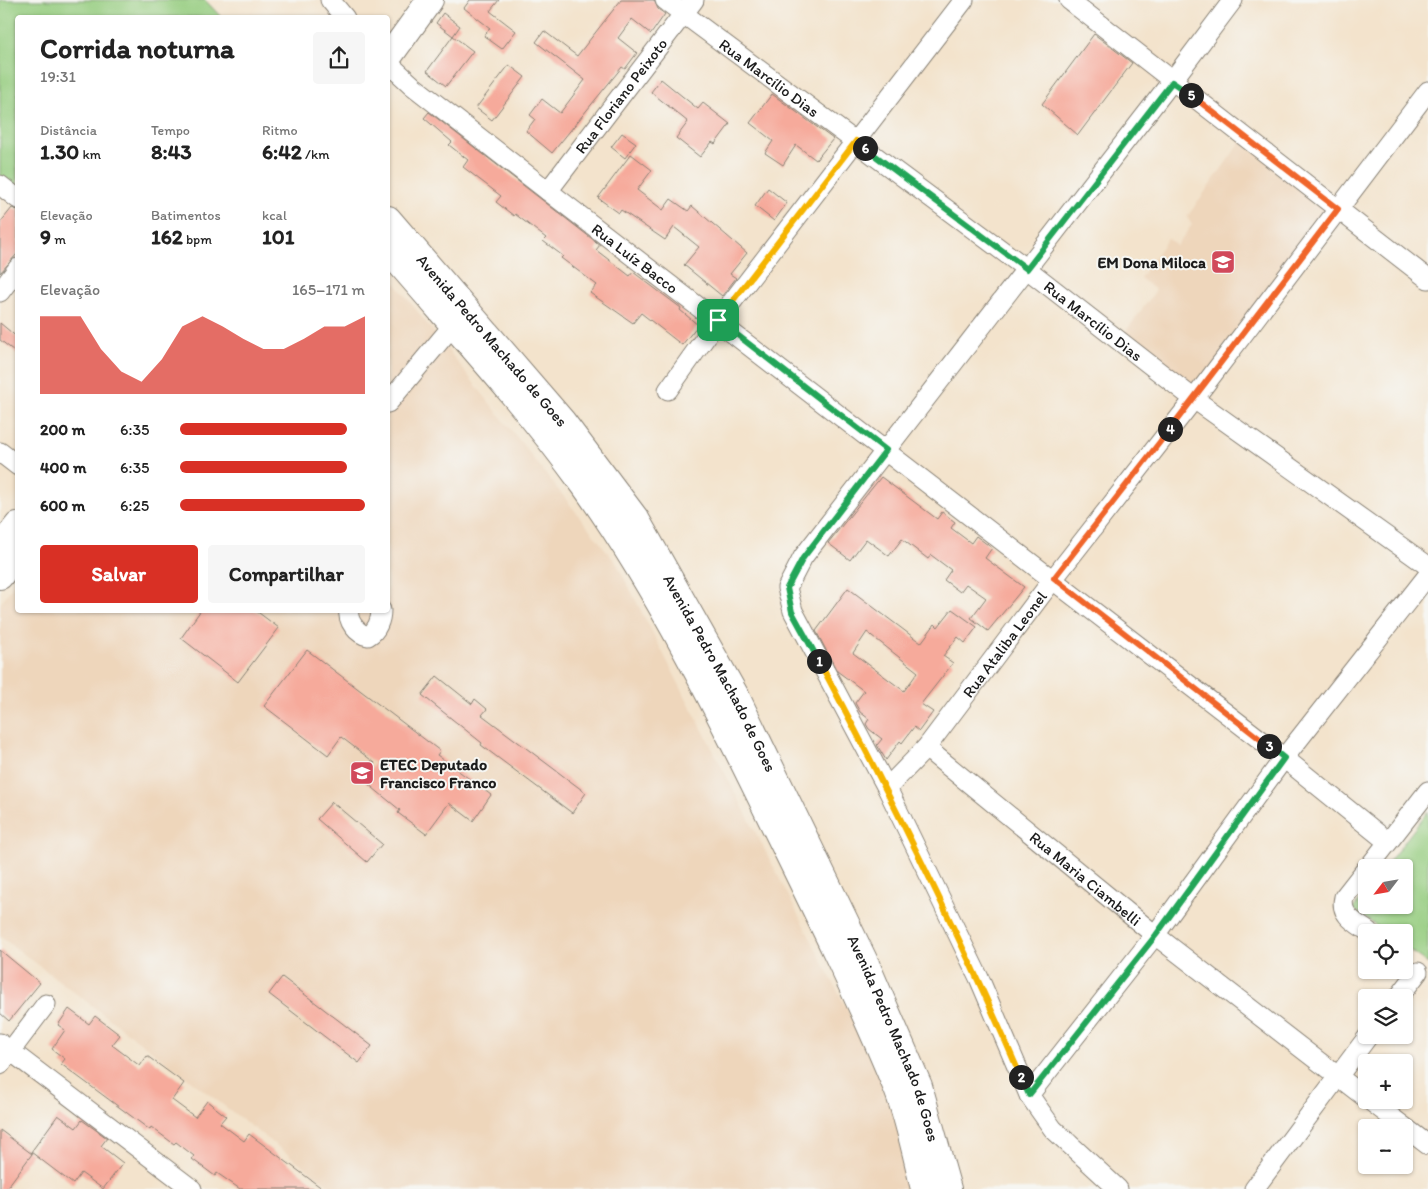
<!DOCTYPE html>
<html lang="pt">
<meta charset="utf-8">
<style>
:root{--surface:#fff;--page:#f6f6f6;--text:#222;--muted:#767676;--accent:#d93025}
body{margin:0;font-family:Itim,sans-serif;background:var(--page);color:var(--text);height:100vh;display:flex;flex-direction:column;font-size:19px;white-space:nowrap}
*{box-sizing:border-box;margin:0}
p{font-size:16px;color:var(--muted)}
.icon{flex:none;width:28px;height:28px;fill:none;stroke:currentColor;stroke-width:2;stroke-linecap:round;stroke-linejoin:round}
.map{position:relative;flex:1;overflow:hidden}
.side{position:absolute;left:15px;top:15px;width:375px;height:598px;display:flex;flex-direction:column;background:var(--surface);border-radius:5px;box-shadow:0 1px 4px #0004}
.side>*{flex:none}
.needle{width:32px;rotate:239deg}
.controls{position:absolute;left:1358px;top:859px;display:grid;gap:10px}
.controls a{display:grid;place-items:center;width:55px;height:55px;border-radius:5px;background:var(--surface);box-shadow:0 1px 4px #0004;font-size:25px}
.pin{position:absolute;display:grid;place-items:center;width:42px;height:42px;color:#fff;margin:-21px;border-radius:10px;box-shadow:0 2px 8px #0006}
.km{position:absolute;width:25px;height:25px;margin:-12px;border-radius:50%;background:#222;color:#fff;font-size:14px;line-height:25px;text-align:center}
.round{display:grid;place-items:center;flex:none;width:52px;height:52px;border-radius:5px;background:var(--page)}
.head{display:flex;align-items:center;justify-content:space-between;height:85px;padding:0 25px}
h1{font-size:28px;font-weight:700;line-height:38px}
.figures{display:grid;grid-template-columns:repeat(3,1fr);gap:8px;height:85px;padding:5px 25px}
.figures div{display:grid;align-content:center}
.figures b{font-size:21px;font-weight:700}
.figures small{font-size:14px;font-weight:400}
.figures p{font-size:14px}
.chart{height:140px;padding:10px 25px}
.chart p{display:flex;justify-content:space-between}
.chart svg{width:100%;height:90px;margin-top:5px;fill:var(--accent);opacity:.7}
.cta{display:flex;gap:10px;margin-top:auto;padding:10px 25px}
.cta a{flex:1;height:58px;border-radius:5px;background:var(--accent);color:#fff;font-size:20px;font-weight:700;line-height:58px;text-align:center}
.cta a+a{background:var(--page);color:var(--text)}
ul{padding:0 25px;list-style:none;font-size:16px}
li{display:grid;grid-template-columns:80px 60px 1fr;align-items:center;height:38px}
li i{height:12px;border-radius:6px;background:var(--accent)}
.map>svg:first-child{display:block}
.built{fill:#eed6bb}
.green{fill:#94cc7e;stroke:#58744d}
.building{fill:#f6aa9b;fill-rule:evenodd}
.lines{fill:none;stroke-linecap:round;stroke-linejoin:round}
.street-casing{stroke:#888074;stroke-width:21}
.secondary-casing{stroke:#888074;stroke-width:28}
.street{stroke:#fff;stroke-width:19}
.secondary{stroke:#fff;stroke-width:26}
.split-1-casing{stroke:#fff;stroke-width:10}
.split-2-casing{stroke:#fff;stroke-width:10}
.split-3-casing{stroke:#fff;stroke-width:10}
.split-4-casing{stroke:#fff;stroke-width:10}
.split-5-casing{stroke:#fff;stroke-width:10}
.split-6-casing{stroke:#fff;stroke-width:10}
.split-7-casing{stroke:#fff;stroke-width:10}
.split-1{stroke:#22a559;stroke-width:6}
.split-2{stroke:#f5b400;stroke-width:6}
.split-3{stroke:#22a559;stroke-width:6}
.split-4{stroke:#f0652b;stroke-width:6}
.split-5{stroke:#f0652b;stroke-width:6}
.split-6{stroke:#22a559;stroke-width:6}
.split-7{stroke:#f5b400;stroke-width:6}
.labels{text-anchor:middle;stroke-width:4;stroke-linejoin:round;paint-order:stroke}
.street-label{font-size:16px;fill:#1c1c1c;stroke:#f6f6f2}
.poi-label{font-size:16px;font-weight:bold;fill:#1c1c1c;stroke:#f6f6f2;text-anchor:end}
</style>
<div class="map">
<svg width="1428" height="1189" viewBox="0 0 1428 1189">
<rect width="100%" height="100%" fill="#f6f6f2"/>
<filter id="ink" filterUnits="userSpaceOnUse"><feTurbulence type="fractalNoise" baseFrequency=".02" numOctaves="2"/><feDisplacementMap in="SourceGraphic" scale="10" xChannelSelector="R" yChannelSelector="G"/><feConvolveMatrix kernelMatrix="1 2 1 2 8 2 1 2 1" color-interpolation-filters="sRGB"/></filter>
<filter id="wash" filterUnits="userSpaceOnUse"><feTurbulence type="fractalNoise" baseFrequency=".0096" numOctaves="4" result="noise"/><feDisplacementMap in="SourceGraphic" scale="20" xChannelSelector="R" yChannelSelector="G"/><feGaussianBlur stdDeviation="1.12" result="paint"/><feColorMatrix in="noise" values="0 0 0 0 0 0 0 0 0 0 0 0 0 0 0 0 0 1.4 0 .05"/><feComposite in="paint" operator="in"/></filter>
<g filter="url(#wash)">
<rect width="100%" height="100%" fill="#f3e3cc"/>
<g class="built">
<path d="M 1245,136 L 1332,209 L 1194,399 L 1119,341 L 1156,290 L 1140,278 L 1168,238 L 1176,246 L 1192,225 L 1187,217 Z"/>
<path d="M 388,274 L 617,564 L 894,1100 L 914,1189 L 334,1189 L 0,936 L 0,604 L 17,580 L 18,610 L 388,610 Z"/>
</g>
<g class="green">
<path d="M 0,0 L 205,0 L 221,17 L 18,18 L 17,190 L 0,177 Z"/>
<path d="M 1428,811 L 1428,964 L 1404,946 L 1404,932 L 1385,932 L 1353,909 L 1366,891 L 1366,905 L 1404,905 L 1404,868 L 1385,867 Z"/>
</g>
<g id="blocks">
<g class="building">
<path d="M 470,0 L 499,0 L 490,11 L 516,31 L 502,49 L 484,36 L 490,28 L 464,8 Z"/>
<path d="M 621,0 L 654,0 L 658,9 L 665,14 L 651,34 L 632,19 L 618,38 L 637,53 L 625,69 L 622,67 L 552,153 L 526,131 L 535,119 L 530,115 L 542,99 L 560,113 L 585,80 L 536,42 L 544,31 L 577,56 Z"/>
<path d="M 443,13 L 460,26 L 453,36 L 436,23 Z"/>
<path d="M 1094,34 L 1132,63 L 1078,135 L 1042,104 Z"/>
<path d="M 453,36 L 473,51 L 446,86 L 427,71 Z"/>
<path d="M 509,65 L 525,77 L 492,120 L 476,108 Z"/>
<path d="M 661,79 L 698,109 L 703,103 L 730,124 L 715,144 L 712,142 L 700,157 L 676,138 L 688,122 L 651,92 Z"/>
<path d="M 772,94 L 833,139 L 816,160 L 796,145 L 783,165 L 765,153 L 773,141 L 750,123 Z"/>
<path d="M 429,112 L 600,245 L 596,250 L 630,276 L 633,272 L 681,308 L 680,310 L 698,325 L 682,345 L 641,313 L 633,323 L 590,293 L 597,285 L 561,258 L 563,256 L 543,241 L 546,238 L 515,214 L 514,216 L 496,202 L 501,196 L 463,167 L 468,160 L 449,145 L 452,142 L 424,118 Z"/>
<path d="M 622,133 L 636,143 L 625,158 L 611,147 Z"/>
<path d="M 631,154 L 652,170 L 637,190 L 663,210 L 671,199 L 688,211 L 692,206 L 747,253 L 730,274 L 736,278 L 722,296 L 684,265 L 699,247 L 674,227 L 665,240 L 621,210 L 619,213 L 598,198 Z"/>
<path d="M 768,188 L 787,203 L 774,221 L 755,206 Z"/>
<path d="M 12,208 L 18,210 L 18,253 L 0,273 L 0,223 Z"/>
<path d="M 0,323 L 18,338 L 18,354 L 0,340 Z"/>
<path d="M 881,477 L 937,519 L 942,512 L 955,522 L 951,528 L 971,543 L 976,536 L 992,548 L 985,558 L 1024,587 L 988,631 L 971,618 L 986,598 L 966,584 L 960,592 L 944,580 L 951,570 L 931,555 L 928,559 L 902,539 L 889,556 L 866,539 L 850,560 L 828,543 Z"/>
<path d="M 848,588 L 921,643 L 935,624 L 938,627 L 952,609 L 977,627 L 965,643 L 958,637 L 943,656 L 953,663 L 921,704 L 933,712 L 919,731 L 914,727 L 902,743 L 900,741 L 886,760 L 877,745 L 882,739 L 869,729 L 866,724 L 869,719 L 860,712 L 855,703 L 864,691 L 837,671 L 816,631 ZM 867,632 L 918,672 L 904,691 L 853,653 Z"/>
<path d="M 201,610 L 255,610 L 279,628 L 238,682 L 181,638 Z"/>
<path d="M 307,650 L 440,751 L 437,755 L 491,795 L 473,821 L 449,803 L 426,834 L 398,813 L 400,810 L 362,779 L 375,763 L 341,737 L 328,755 L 264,706 Z"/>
<path d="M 437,676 L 472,704 L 475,699 L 487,709 L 482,715 L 586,793 L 572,813 L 481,745 L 482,743 L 422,695 Z"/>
<path d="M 332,802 L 382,844 L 367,862 L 317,819 Z"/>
<path d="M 0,950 L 40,983 L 9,1021 L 0,1013 Z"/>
<path d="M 282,977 L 372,1046 L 359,1063 L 269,994 Z"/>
<path d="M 69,1009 L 89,1024 L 95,1016 L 120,1035 L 112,1045 L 140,1066 L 147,1056 L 184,1083 L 172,1100 L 195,1117 L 207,1101 L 226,1116 L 220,1123 L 244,1141 L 249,1134 L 323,1189 L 240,1189 L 217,1173 L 215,1176 L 192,1159 L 194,1156 L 176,1142 L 174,1144 L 151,1127 L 150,1130 L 61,1064 L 65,1059 L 52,1049 L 65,1030 L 58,1025 Z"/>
<path d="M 58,1115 L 76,1128 L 82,1120 L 107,1138 L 101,1146 L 123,1163 L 103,1189 L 81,1173 L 73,1184 L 31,1152 Z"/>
<path d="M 0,1130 L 32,1154 L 6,1189 L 0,1189 Z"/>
</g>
</g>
</g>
<g filter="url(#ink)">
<use href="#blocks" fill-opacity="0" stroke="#888074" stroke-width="1"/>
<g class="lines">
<defs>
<g id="street">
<path d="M 330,0 L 345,18"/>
<path id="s1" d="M 665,0 L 1027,269 L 1194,399 L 1428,566"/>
<path d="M 1069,0 L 1428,279"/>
<path id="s2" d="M 388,63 L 413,86 L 548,191 L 1284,758 L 1388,842"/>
<path d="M 0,185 L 18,199"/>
<path id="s3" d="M 548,191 L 694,0"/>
<path d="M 0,292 L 18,268"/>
<path d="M 668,390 L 718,320 L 964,0"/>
<path d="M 388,403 L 454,324"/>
<path d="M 0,452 L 18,466"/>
<path d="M 349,610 C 347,621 357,634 368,636 C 377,631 381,620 381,610"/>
<path id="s4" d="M 926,748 L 1155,935 L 1366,1098"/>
<path id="s5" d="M 887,788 L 926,748 L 1054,578 L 1194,399 L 1428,91"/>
<path d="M 1368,868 L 1428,791"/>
<path d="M 1366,869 L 1344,897 C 1339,915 1356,923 1369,932"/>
<path d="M 1398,998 L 1418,972"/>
<path d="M 0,1043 L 192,1189"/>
<path d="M 0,1065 L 46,1004"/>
<path d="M 1029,1095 L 1155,935 L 1284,758 L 1428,575"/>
<path d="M 1369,1100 L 1428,1145"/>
<path d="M 1118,1189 L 1053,1129 L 1029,1095 L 979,978 L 887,788 L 793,611 L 787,588 L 803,557 L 1172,81 L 1233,0"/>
<path d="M 1254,1189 L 1369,1035"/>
</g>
<g id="secondary">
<path d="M 388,58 L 430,0"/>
<path id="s6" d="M 388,219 L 563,422 L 636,519 L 737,698 L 866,964 L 919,1086 L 948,1189"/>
<path d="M 388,250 C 454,327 524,402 584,485 C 659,590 718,710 774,825 C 817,912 860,999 897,1089 C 909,1120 916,1156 924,1189"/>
<path d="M 0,548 L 18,525"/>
<path d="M 0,576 L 18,552"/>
</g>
</defs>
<use href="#street" class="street-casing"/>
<use href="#secondary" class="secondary-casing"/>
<use href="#street" class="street"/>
<use href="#secondary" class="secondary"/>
</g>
</g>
<g class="lines" filter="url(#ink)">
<defs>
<path id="split-1" d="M 718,320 L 886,450 L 803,558 L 787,588 L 792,612 L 819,661"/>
<path id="split-2" d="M 819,661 C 891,797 960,935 1021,1077"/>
<path id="split-3" d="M 1021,1077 L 1029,1095 L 1156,935 L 1284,758 L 1269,746"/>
<path id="split-4" d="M 1170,429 L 1054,578 L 1269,746"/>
<path id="split-5" d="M 1170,429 L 1338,209 L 1191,95"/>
<path id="split-6" d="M 865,148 L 1027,269 L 1172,82 L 1191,95"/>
<path id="split-7" d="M 718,320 L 856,141 L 865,148"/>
</defs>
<use href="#split-1" class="split-1-casing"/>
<use href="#split-2" class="split-2-casing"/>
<use href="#split-3" class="split-3-casing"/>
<use href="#split-4" class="split-4-casing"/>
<use href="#split-5" class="split-5-casing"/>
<use href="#split-6" class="split-6-casing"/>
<use href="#split-7" class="split-7-casing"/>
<use href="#split-1" class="split-1"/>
<use href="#split-2" class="split-2"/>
<use href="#split-3" class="split-3"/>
<use href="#split-4" class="split-4"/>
<use href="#split-5" class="split-5"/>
<use href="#split-6" class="split-6"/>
<use href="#split-7" class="split-7"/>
</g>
<defs>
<symbol id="school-square" viewBox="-11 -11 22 22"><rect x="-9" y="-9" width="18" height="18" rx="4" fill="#d1495b" stroke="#f6f6f2"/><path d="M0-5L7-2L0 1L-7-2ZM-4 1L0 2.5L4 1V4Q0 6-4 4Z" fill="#fff"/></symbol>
<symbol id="university-square" viewBox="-11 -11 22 22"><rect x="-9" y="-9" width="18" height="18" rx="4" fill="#d1495b" stroke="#f6f6f2"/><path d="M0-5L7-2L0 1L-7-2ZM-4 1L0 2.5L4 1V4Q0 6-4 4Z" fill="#fff"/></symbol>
</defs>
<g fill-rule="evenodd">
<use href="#school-square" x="1209" y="248" width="28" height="28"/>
<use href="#university-square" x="348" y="759" width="28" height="28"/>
</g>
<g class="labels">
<g class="street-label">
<text dy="6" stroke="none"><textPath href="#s1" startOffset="130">Rua Marcílio Dias</textPath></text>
<text dy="6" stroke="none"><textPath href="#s3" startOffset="120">Rua Floriano Peixoto</textPath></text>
<text dy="6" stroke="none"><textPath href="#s2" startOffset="315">Rua Luíz Bacco</textPath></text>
<text dy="6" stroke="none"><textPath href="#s1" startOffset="535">Rua Marcílio Dias</textPath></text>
<text dy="6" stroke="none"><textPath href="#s6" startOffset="160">Avenida Pedro Machado de Goes</textPath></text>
<text dy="6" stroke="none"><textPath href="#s5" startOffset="186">Rua Ataliba Leonel</textPath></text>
<text dy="6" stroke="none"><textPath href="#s6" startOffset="565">Avenida Pedro Machado de Goes</textPath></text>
<text dy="6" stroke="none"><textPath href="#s4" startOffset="206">Rua Maria Ciambelli</textPath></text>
<text dy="6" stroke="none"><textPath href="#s6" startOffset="970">Avenida Pedro Machado de Goes</textPath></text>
</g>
<g class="poi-label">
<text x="1206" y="268">EM Dona Miloca</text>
<text x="380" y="770" text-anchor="start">ETEC Deputado<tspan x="380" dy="18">Francisco Franco</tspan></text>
</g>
</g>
</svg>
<div class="controls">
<a><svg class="needle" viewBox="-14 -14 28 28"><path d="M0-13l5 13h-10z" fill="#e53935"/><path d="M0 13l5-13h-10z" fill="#767676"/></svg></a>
<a><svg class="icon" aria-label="locate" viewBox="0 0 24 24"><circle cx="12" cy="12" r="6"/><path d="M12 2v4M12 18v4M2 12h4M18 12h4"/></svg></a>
<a><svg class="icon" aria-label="layers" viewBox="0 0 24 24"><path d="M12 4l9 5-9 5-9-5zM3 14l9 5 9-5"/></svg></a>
<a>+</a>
<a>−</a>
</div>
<div class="pin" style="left:718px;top:320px;background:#1e9e55"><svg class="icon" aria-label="arrive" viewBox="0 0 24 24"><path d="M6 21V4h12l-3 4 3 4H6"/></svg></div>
<b class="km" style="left:819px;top:661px">1</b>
<b class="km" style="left:1021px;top:1077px">2</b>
<b class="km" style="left:1269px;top:746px">3</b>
<b class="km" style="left:1170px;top:429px">4</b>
<b class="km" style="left:1191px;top:95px">5</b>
<b class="km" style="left:865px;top:148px">6</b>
<section class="side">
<div class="head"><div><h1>Corrida noturna</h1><p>19:31</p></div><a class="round"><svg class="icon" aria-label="share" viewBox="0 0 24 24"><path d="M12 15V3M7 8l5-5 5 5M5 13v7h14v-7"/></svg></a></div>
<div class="figures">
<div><p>Distância</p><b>1.30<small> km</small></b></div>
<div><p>Tempo</p><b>8:43</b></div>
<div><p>Ritmo</p><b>6:42<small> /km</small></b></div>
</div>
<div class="figures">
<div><p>Elevação</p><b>9<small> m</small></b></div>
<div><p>Batimentos</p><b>162<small> bpm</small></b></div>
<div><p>kcal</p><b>101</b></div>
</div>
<div class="chart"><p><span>Elevação</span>165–171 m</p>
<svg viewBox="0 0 160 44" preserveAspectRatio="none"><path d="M0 44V6L10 6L20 6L30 22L40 33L50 38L60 27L70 11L80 6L90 11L100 17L110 22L120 22L130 17L140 11L150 11L160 6V44z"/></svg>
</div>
<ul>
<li><b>200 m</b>6:35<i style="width:90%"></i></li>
<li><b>400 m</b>6:35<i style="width:90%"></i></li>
<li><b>600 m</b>6:25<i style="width:100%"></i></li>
</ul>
<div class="cta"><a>Salvar</a><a>Compartilhar</a></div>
</section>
</div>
